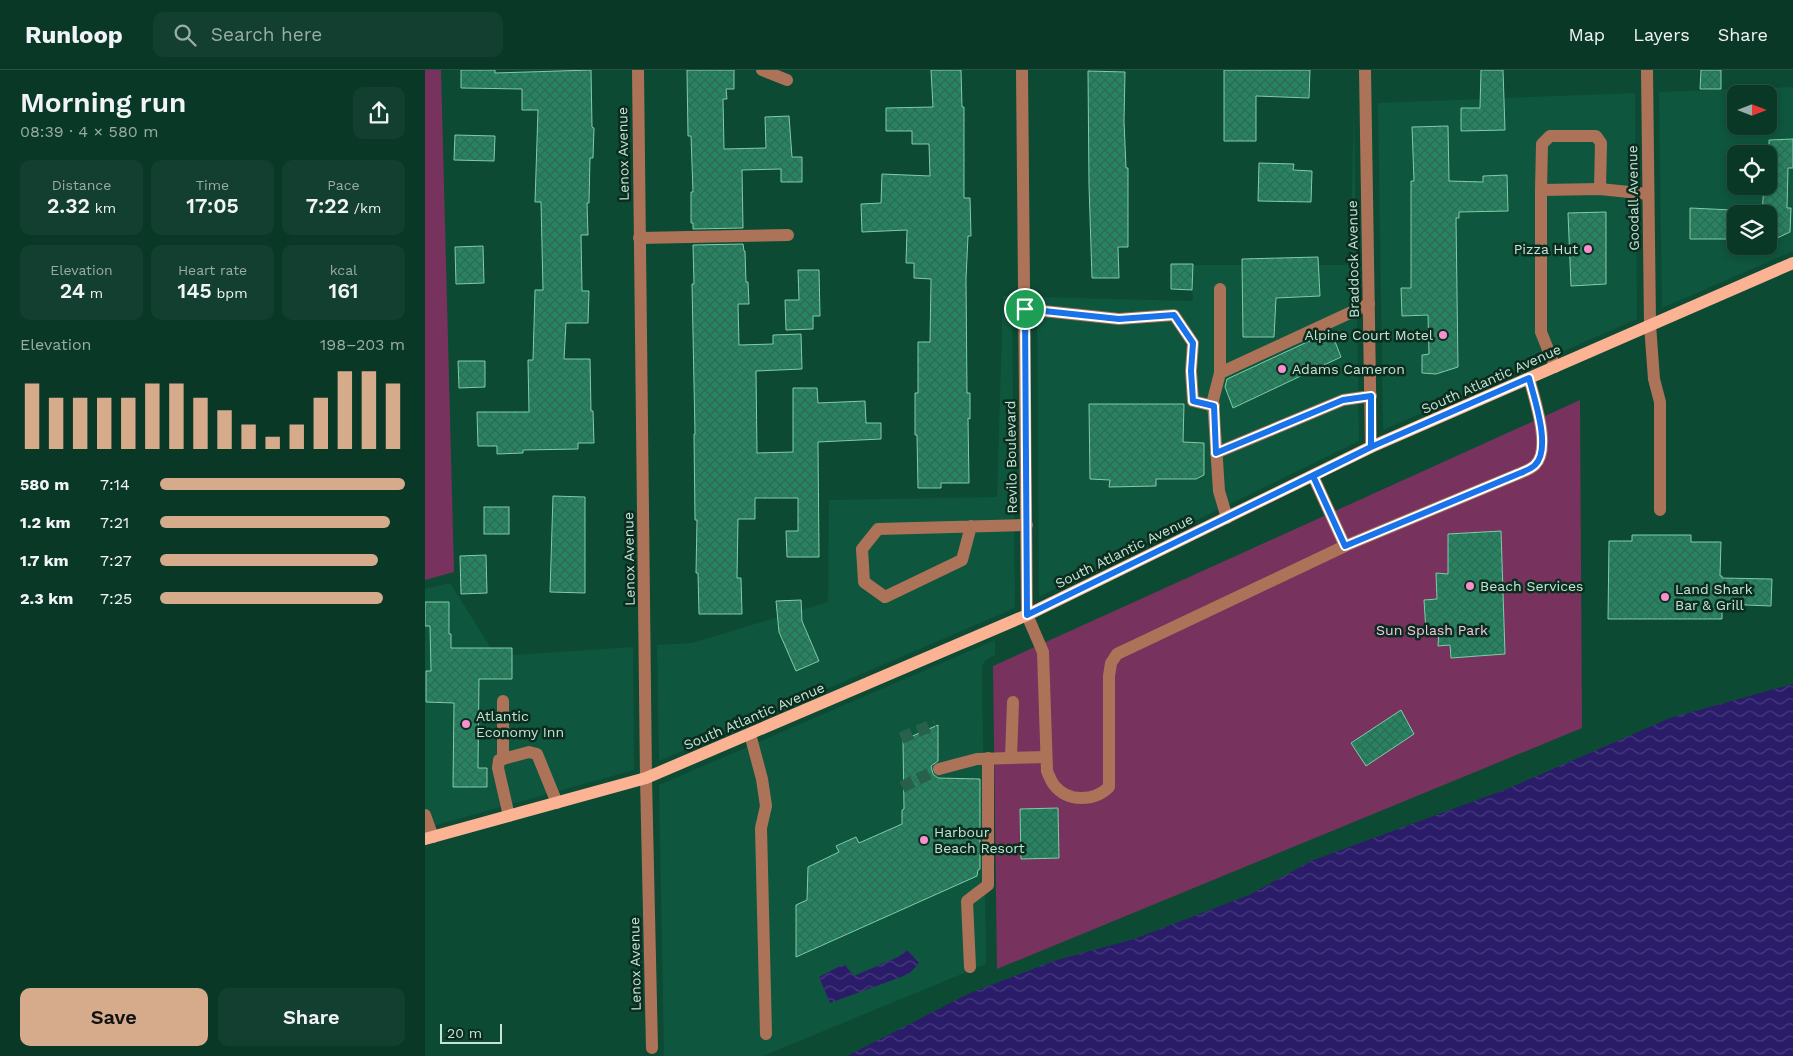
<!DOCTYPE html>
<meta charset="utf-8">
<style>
:root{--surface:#093827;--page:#123f2f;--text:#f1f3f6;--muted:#99aca7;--line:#295244;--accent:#d6ab8b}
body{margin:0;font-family:"Work Sans",sans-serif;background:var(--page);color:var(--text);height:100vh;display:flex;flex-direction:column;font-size:19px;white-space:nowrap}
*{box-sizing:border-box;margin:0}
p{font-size:16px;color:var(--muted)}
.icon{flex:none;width:28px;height:28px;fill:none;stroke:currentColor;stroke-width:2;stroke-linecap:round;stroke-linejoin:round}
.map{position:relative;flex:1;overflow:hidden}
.details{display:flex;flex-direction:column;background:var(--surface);width:425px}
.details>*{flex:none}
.needle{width:32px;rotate:90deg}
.fabs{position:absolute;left:1302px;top:15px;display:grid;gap:10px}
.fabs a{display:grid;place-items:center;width:50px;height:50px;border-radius:10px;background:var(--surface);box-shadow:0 2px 8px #0003,0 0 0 1px var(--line);font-size:25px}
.scale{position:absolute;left:15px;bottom:12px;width:62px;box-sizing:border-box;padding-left:5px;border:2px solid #c2e5d4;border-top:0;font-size:14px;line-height:18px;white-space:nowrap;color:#c2e5d4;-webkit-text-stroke:4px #0c2c1f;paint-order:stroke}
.pin{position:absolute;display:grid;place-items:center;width:42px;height:42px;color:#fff;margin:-21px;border:2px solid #fff;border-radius:50%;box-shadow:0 1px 5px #0007}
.round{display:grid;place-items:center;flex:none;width:52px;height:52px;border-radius:10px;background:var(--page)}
.overview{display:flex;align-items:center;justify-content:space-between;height:85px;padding:0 20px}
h1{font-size:28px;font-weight:600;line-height:38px}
.stats{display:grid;grid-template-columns:repeat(3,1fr);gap:8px;height:85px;padding:5px 20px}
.stats div{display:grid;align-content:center;border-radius:10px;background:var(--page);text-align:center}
.stats b{font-size:21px;font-weight:600}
.stats small{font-size:14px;font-weight:400}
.stats p{font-size:14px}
.chart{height:140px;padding:10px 20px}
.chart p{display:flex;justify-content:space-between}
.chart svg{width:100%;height:90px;margin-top:5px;stroke:var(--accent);stroke-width:6}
.button{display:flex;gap:10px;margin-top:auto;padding:10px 20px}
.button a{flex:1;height:58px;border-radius:10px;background:var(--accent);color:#111;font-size:20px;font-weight:600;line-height:58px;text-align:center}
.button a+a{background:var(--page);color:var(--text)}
ul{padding:0 20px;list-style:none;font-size:16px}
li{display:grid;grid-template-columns:80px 60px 1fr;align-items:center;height:38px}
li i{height:12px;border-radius:6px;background:var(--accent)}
header{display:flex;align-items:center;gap:30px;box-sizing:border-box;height:70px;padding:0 25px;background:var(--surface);border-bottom:1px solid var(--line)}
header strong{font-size:24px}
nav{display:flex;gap:28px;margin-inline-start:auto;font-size:18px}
.search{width:350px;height:45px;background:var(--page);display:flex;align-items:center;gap:12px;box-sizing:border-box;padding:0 18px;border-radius:10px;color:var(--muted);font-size:19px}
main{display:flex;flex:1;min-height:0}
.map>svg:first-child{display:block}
.built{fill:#0f563e;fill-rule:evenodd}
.green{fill:#77335d}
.water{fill:url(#water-waves)}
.building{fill:url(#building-cross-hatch);stroke:#81cbaa}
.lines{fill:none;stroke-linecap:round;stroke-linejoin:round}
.minor-tunnel{stroke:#27614c;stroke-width:12;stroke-dasharray:12 6;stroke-linecap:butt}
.minor{stroke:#ad7359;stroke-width:12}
.major{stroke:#fbb394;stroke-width:12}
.route-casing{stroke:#fff;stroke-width:10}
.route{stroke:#1a73e8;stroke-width:6}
.poi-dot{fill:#f790cd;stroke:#0c2c1f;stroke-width:2}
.labels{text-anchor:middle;stroke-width:5;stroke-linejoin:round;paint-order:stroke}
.street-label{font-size:14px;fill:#c2e5d4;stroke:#0c2c1f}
.poi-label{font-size:14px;fill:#c2e5d4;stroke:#0c2c1f;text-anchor:start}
.park-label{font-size:14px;fill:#f5c6e0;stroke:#0c2c1f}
</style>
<header>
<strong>Runloop</strong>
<div class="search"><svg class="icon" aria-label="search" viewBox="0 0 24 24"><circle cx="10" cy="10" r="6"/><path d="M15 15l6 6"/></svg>Search here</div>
<nav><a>Map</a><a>Layers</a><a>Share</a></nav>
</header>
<main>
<section class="details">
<div class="overview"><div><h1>Morning run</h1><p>08:39 · 4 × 580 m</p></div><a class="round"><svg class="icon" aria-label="share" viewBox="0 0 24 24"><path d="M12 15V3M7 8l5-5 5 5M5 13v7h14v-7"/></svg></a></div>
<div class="stats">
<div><p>Distance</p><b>2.32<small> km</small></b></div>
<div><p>Time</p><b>17:05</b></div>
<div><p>Pace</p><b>7:22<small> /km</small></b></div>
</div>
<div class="stats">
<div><p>Elevation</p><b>24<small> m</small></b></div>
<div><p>Heart rate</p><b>145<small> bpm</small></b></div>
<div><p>kcal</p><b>161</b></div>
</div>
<div class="chart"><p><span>Elevation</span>198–203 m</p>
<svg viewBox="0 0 160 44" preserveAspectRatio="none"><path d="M5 44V12M15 44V19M25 44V19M35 44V19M45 44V19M55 44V12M65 44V12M75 44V19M85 44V25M95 44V32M105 44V38M115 44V32M125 44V19M135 44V6M145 44V6M155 44V12"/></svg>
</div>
<ul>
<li><b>580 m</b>7:14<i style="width:100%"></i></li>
<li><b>1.2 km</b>7:21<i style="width:94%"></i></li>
<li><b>1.7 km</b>7:27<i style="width:89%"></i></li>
<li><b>2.3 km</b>7:25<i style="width:91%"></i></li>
</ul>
<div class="button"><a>Save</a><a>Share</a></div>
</section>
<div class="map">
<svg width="1368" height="986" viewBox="0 0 1368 986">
<defs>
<pattern id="water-waves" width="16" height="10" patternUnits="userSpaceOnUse" patternTransform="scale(1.25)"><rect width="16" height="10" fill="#2b1c69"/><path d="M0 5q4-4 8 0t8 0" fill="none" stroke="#483d7e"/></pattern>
<pattern id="building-cross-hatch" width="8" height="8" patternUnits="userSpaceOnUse" patternTransform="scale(1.25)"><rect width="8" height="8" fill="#278361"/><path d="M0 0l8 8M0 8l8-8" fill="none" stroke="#2f6a54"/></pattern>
</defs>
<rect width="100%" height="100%" fill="#0c4a34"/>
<g class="built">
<path d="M 1368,17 L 1368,181 L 1237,238 L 1234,22 ZM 1311,24 L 1344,24 L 1344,56 L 1311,56 ZM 1311,84 L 1344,84 L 1344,116 L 1311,116 ZM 1311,144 L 1344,144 L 1344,176 L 1311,176 Z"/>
<path d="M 1210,23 L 1212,249 L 958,360 L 953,33 Z"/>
<path d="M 929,34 L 934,371 L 614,527 L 612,227 L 768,231 L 765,195 L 925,195 Z"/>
<path d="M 578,226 L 587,226 L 590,538 L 234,691 L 232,575 L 267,573 L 403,532 L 404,430 L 572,427 Z"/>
<path d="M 25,513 L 71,586 L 208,577 L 209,700 L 0,758 L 0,519 Z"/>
<path d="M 570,570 L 570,585 L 561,590 L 557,596 L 561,894 L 338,986 L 239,986 L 234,715 Z"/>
</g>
<g class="green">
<path d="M 0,0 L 16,0 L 29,502 L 0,510 Z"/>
<path d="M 1155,330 L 1157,658 L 572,899 L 568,596 Z"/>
</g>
<g class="water">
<path d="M 1368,614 L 1368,986 L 422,986 L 545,923 L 632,890 L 709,869 L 824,825 L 886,791 L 1082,719 L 1245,648 Z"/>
<path d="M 482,880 L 494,893 L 484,904 L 405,933 L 394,907 L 419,894 L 429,906 L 473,887 Z"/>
</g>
<g class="building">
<path d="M 36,0 L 70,0 L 70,3 L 166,0 L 167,57 L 169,58 L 168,88 L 165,88 L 164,133 L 162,133 L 163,165 L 156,165 L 157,221 L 164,221 L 163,253 L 141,253 L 139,289 L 165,289 L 166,341 L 168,341 L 169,373 L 153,373 L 153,379 L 98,380 L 98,383 L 72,384 L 72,376 L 53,376 L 52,342 L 104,342 L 103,290 L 108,290 L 110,220 L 118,220 L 116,132 L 110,132 L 113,40 L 97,40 L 97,19 L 36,18 Z"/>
<path d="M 262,0 L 309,0 L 309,19 L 301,19 L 302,29 L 298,29 L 299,79 L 341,78 L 340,47 L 364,46 L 367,87 L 377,87 L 377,112 L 356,112 L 356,99 L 317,100 L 318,158 L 268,159 L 268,153 L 266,153 L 266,122 L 268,122 L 266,66 L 263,66 Z"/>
<path d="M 506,0 L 536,0 L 537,37 L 539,37 L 539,128 L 545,128 L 546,166 L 543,166 L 541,209 L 542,323 L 545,323 L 545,349 L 543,348 L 544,413 L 516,413 L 516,418 L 493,418 L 492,365 L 490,365 L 490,323 L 493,323 L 493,272 L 505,272 L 506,209 L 489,208 L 489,193 L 481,193 L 482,160 L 437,162 L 436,134 L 456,133 L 457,104 L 505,106 L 504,74 L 487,74 L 487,61 L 461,61 L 461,38 L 508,37 Z"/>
<path d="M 799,0 L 885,0 L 884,28 L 831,26 L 831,71 L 799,71 Z"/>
<path d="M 1056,0 L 1078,0 L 1080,60 L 1036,61 L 1036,38 L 1055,38 Z"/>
<path d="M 1276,0 L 1296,0 L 1296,19 L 1275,19 Z"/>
<path d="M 663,1 L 700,2 L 699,51 L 701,98 L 703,98 L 703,177 L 693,177 L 694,208 L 667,208 L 664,115 Z"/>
<path d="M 1023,56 L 1024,111 L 1058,112 L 1058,106 L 1082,105 L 1083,141 L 1034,142 L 1034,148 L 1031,148 L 1033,297 L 1011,304 L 997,303 L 997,285 L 1004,284 L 1003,245 L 977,246 L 976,218 L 986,218 L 986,111 L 989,111 L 987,57 Z"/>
<path d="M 30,65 L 70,66 L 69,91 L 29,90 Z"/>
<path d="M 1368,69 L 1368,98 L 1363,98 L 1362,138 L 1366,138 L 1365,162 L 1350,169 L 1344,163 L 1344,144 L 1337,143 L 1339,116 L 1344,116 L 1344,70 Z"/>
<path d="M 834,93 L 869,94 L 868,100 L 887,101 L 886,132 L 833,131 Z"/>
<path d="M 1265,138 L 1307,140 L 1306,169 L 1265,169 Z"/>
<path d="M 1181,142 L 1181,214 L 1146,216 L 1143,143 Z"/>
<path d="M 318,174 L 319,181 L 320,181 L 321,212 L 323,212 L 324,234 L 313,234 L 314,275 L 348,274 L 348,265 L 376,264 L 377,299 L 331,301 L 332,383 L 368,382 L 368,318 L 392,318 L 393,333 L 440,331 L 441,353 L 456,353 L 456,369 L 393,372 L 394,487 L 362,487 L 361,461 L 373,461 L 373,428 L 330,428 L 330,449 L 313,449 L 312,508 L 316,508 L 317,544 L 274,544 L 273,503 L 271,503 L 272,450 L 270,450 L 269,364 L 270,364 L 267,214 L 269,214 L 268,175 Z"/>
<path d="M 58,176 L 59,213 L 31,214 L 30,177 Z"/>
<path d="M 893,187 L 895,226 L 851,228 L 849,267 L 818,267 L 817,189 Z"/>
<path d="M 746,194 L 768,194 L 767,220 L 746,219 Z"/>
<path d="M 373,200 L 394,200 L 395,246 L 388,246 L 388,259 L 361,260 L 360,230 L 374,230 Z"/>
<path d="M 906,261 L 916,287 L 808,338 L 800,317 L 802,309 Z"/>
<path d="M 33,291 L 60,291 L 60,317 L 34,318 Z"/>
<path d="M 664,334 L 759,334 L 758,372 L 779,373 L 779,405 L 771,409 L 731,409 L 731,416 L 684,417 L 685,410 L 665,409 Z"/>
<path d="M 128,426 L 160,427 L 160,523 L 125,522 Z"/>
<rect x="59" y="437" width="25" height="27"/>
<path d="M 1076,461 L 1080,584 L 1026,588 L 1025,575 L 1013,576 L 1014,559 L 1001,561 L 999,530 L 1012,529 L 1011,503 L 1023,504 L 1023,464 Z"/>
<path d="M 1207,465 L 1266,465 L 1266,472 L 1296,472 L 1295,506 L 1297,506 L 1297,508 L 1347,509 L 1346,536 L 1297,534 L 1297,549 L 1183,549 L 1184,471 L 1207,471 Z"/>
<path d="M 61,485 L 62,523 L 36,524 L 35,486 Z"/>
<path d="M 376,530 L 377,551 L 394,591 L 371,601 L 354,562 L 351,531 Z"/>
<path d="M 0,532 L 24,532 L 24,564 L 26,564 L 26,578 L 87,578 L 87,609 L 54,609 L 53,698 L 62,698 L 62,717 L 28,717 L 29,633 L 1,632 L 1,601 L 6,601 L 5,556 L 0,556 Z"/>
<path d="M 976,640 L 989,664 L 941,696 L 926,673 Z"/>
<path d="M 513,655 L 513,691 L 506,696 L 508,704 L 513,708 L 555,709 L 555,799 L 553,800 L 552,806 L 371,887 L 371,835 L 382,830 L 383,797 L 414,782 L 411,776 L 431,767 L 434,773 L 477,754 L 477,740 L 479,739 L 478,670 Z"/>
<path d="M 633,738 L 634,788 L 596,789 L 595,739 Z"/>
</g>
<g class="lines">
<g class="minor-tunnel">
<path d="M 476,668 L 510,654"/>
<path d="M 477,717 L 514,699"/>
</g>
<g class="minor">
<path d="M 213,0 L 221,708 L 227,978"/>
<path d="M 337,0 L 362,10"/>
<path d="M 597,0 L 602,545 L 618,582 L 622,701 C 624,706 626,711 629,715 C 643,733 670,731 684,717 L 684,606 L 686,593 L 692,584 L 920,476 L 888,406"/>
<path d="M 940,0 L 946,377"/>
<path d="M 1222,0 L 1225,255 L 1229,309 L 1235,332 L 1235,440"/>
<path d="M 1116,120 L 1117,74 L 1125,66 L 1171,66 L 1176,73 L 1175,119"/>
<path d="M 214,168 L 363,165"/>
<path d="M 795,219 L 795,303"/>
<path d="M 600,239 L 694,249 L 749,245 L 768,273 L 766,301 L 768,331 L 789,336"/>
<path d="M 1130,297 L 1116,262 L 1116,120 L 1175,119 L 1223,124"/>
<path d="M 791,383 L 918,330 L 946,326"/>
<path d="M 802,448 L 794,421 L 788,330 L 795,303 L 944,234"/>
<path d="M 546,456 L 537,490 L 460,527 L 439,512 L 437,479 L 453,459 L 602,455"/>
<path d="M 920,476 L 1093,404 C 1098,402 1106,399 1110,395 C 1127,379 1109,328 1104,308"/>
<path d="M 78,631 L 78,689"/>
<path d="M 325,664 L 337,709 L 341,736 L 336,758 L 341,964"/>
<path d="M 586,688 L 588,632"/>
<path d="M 514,699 L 552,689 L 621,687"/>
<path d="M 0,745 L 8,767"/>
<path d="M 84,746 L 73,698 L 74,690 L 78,689 L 104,682 L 112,684 L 132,733"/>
<path d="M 545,897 L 542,831 L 563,815 L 563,688"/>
</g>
<path class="major" d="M 0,769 L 221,708 L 602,545 L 946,377 L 1368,193"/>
</g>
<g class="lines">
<defs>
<path id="route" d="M 600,239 L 602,545 L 946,377 L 1104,308 C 1109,328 1127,379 1110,395 C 1106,399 1098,402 1093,404 L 920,476 L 888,406 L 946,377 L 946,326 L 918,330 L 791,383 L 789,336 L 768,331 L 766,301 L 768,273 L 749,245 L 694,249 L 600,239"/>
</defs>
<use href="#route" class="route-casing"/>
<use href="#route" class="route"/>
</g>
<g class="poi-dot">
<circle cx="1163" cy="179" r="5"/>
<circle cx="1018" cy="265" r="5"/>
<circle cx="857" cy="299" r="5"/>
<circle cx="1045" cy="516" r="5"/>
<circle cx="1240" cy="527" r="5"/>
<circle cx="41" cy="654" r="5"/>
<circle cx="499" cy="770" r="5"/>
</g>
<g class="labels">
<g class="street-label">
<text transform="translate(198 84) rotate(-91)" y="5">Lenox Avenue</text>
<text transform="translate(1208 128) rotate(-91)" y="5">Goodall Avenue</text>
<text transform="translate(928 189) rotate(-91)" y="5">Braddock Avenue</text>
<text transform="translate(1066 309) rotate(-24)" y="5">South Atlantic Avenue</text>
<text transform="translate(586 387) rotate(-91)" y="5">Revilo Boulevard</text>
<text transform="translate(699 481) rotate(-26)" y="5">South Atlantic Avenue</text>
<text transform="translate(204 489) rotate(-91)" y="5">Lenox Avenue</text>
<text transform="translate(329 646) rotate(-23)" y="5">South Atlantic Avenue</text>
<text transform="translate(210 894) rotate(-91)" y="5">Lenox Avenue</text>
</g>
<g class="poi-label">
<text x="1153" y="184" text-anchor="end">Pizza Hut</text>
<text x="1008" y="270" text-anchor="end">Alpine Court Motel</text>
<text x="867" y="304">Adams Cameron</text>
<text x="1055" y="521">Beach Services</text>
<text x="1250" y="524">Land Shark<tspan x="1250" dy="16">Bar &amp; Grill</tspan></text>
<text x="51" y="651">Atlantic<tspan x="51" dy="16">Economy Inn</tspan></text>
<text x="509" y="767">Harbour<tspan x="509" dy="16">Beach Resort</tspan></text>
</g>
<g class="park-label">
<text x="1007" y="565">Sun Splash Park</text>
</g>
</g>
</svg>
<div class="fabs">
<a><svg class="needle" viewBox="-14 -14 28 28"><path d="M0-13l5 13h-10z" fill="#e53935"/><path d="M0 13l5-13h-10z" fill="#99aca7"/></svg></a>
<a><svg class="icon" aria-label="locate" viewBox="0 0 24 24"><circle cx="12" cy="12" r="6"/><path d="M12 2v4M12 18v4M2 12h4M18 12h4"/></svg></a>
<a><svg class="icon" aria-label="layers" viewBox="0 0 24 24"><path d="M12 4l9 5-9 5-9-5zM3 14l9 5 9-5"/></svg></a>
</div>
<div class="scale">20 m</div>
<div class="pin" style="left:600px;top:239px;background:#1e9e55"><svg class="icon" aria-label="arrive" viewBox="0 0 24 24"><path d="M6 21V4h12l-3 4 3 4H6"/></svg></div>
</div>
</main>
